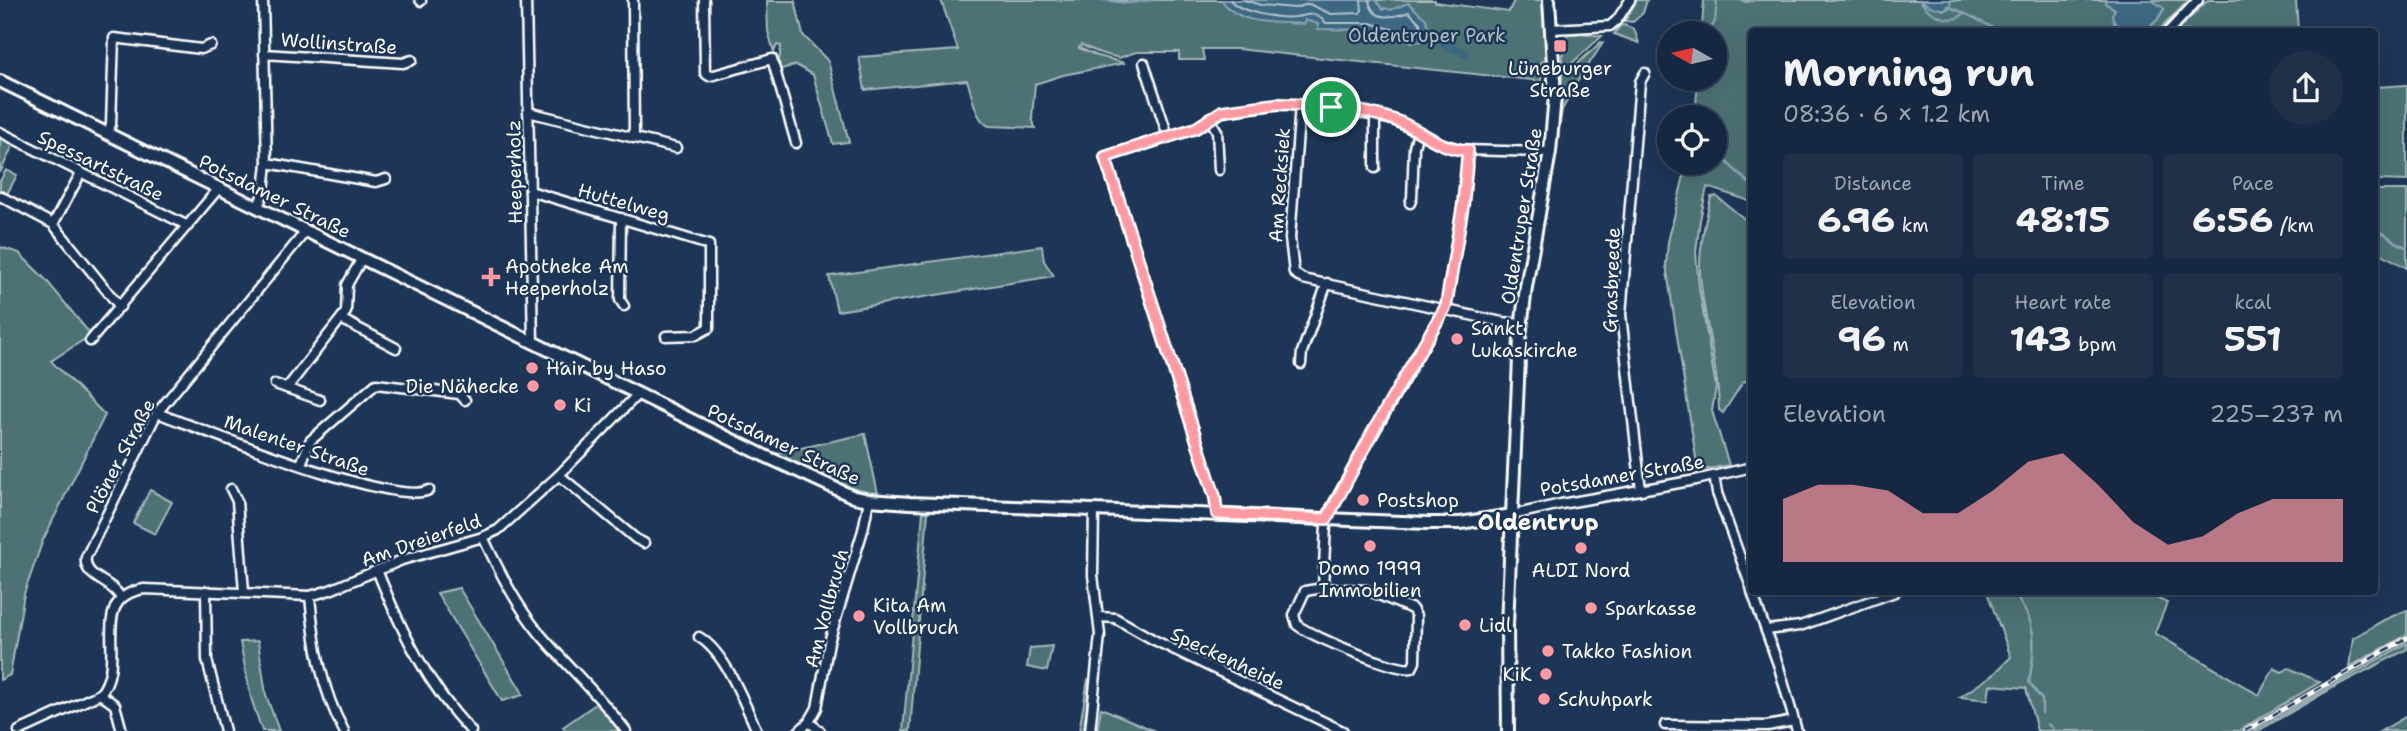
<!DOCTYPE html>
<meta charset="utf-8">
<style>
:root{--surface:#162841;--page:#1f3048;--text:#f1f3f6;--muted:#9ea6b1;--line:#35445a;--accent:#ff9aa2}
body{margin:0;font-family:"Shantell Sans",sans-serif;background:var(--page);color:var(--text);height:100vh;display:flex;flex-direction:column;font-size:26px;white-space:nowrap}
*{box-sizing:border-box;margin:0}
p{font-size:23px;color:var(--muted)}
.icon{flex:none;width:38px;height:38px;fill:none;stroke:currentColor;stroke-width:2;stroke-linecap:round;stroke-linejoin:round}
.map{position:relative;flex:1;overflow:hidden}
.side{position:absolute;left:1748px;top:28px;width:630px;height:567px;display:flex;flex-direction:column;background:var(--surface);border-radius:7px;box-shadow:0 7px 28px #0002,0 0 0 2px var(--line)}
.side>*{flex:none}
.needle{width:46px;rotate:278deg}
.controls{position:absolute;left:1657px;top:21px;display:grid;gap:14px}
.controls a{display:grid;place-items:center;width:70px;height:70px;border-radius:50%;background:var(--surface);box-shadow:0 7px 28px #0002,0 0 0 2px var(--line);font-size:35px}
.pin{position:absolute;display:grid;place-items:center;width:60px;height:60px;color:#fff;margin:-30px;border:4px solid #fff;border-radius:50%;box-shadow:0 2px 7px #0007}
.round{display:grid;place-items:center;flex:none;width:74px;height:74px;border-radius:37px;background:var(--page)}
.headline{display:flex;align-items:center;justify-content:space-between;height:119px;padding:0 35px}
h1{font-size:38px;font-weight:700;line-height:52px}
.figures{display:grid;grid-template-columns:repeat(3,1fr);gap:10px;height:119px;padding:7px 35px}
.figures div{display:grid;align-content:center;border-radius:7px;background:var(--page);text-align:center}
.figures b{font-size:35px;font-weight:700}
.figures small{font-size:19px;font-weight:400}
.figures p{font-size:19px}
.chart{height:196px;padding:14px 35px}
.chart p{display:flex;justify-content:space-between}
.chart svg{width:100%;height:126px;margin-top:7px;fill:var(--accent);opacity:.7}
.map>svg:first-child{display:block}
.green{fill:#4d7273;stroke:#a6b8b9;stroke-width:2}
.water{fill:#3c6882;stroke:#8aa4b4;stroke-width:2}
.lines{fill:none;stroke-linecap:round;stroke-linejoin:round}
.shore{stroke:#b1c3cd;stroke-width:2}
.stream{stroke:#8aa4b4;stroke-width:2.5}
.canal{stroke:#3c6882;stroke-width:8}
.street-casing{stroke:#fff;stroke-width:13}
.secondary-casing{stroke:#fff;stroke-width:16}
.street{stroke:#1d3557;stroke-width:8}
.secondary{stroke:#1d3557;stroke-width:10}
.rail-casing{stroke:#fff;stroke-width:5}
.rail{stroke:#1d3557;stroke-width:2.5;stroke-dasharray:8;stroke-linecap:butt}
.route-casing{stroke:#fff;stroke-width:14}
.route{stroke:#ff9aa2;stroke-width:9}
.poi-dot{fill:#ff9aa2;stroke:#1d3557;stroke-width:2.5}
.labels{text-anchor:middle;stroke-width:5;stroke-linejoin:round;paint-order:stroke}
.park-label{font-size:19px;fill:#afc0c0;stroke:#1d3557}
.street-label{font-size:19px;fill:#fff;stroke:#1d3557}
.poi-label{font-size:19px;fill:#fff;stroke:#1d3557;text-anchor:start}
.quarter-label{font-size:23px;font-weight:bold;fill:#fff;stroke:#1d3557}
</style>
<div class="map">
<svg width="2407" height="731" viewBox="0 0 2407 731">
<rect width="100%" height="100%" fill="#1d3557"/>
<filter id="ink" filterUnits="userSpaceOnUse"><feTurbulence type="fractalNoise" baseFrequency=".0143" numOctaves="2"/><feDisplacementMap in="SourceGraphic" scale="14" xChannelSelector="R" yChannelSelector="G"/><feConvolveMatrix kernelMatrix="1 2 1 2 8 2 1 2 1" color-interpolation-filters="sRGB"/></filter>
<g filter="url(#ink)">
<g class="green">
<path d="M 941,0 L 1435,0 L 1435,2 L 1509,12 L 1514,0 L 1544,0 L 1549,59 L 1541,62 L 1541,81 L 1237,49 L 1202,49 L 1204,60 L 1179,60 L 1179,52 L 1136,52 L 1119,58 L 1100,53 L 1081,45 L 1079,48 L 1098,56 L 1125,63 L 1063,75 L 1035,84 L 1032,117 L 1035,128 L 989,126 C 975,120 972,94 967,80 L 865,90 L 859,57 L 958,50 Z"/>
<path d="M 1637,0 L 1647,0 L 1643,13 L 1633,22 L 1625,21 Z"/>
<path d="M 1704,0 L 1921,0 L 1943,10 L 1949,8 L 1951,0 L 2106,0 L 2105,3 L 2115,9 L 2112,15 L 2115,23 L 2112,31 L 1752,32 L 1752,203 L 1744,199 L 1707,187 L 1700,220 L 1696,252 L 1699,288 L 1716,387 L 1712,411 L 1729,465 L 1698,471 L 1666,265 L 1668,242 L 1687,163 L 1715,163 L 1715,117 L 1695,117 L 1698,79 L 1715,79 L 1715,33 L 1698,33 L 1702,26 Z"/>
<path d="M 2151,0 L 2189,0 L 2158,31 L 2145,32 L 2157,20 L 2164,9 Z"/>
<path d="M 2208,0 L 2296,0 L 2298,31 L 2177,31 Z"/>
<path d="M 767,1 L 795,1 L 803,35 L 828,61 L 849,142 L 833,144 L 813,75 L 796,65 L 778,70 L 781,46 L 777,45 L 774,52 L 768,31 Z"/>
<path d="M 1624,25 L 1634,29 L 1639,43 L 1614,34 L 1620,26 Z"/>
<path d="M 1581,33 L 1602,36 L 1571,64 L 1562,69 L 1562,54 L 1564,54 L 1564,47 L 1562,47 L 1562,39 L 1569,35 Z"/>
<path d="M 1601,42 L 1603,43 L 1577,82 L 1562,110 L 1557,143 L 1562,74 L 1574,67 Z"/>
<path d="M 2407,85 L 2407,181 L 2375,180 L 2375,87 Z"/>
<path d="M 0,136 L 14,143 L 0,173 Z"/>
<path d="M 6,170 L 17,175 L 6,196 L 0,192 L 0,181 Z"/>
<path d="M 2375,190 L 2407,190 L 2407,268 L 2375,250 Z"/>
<path d="M 1716,196 L 1752,225 L 1752,380 L 1743,382 L 1723,413 L 1719,410 C 1718,363 1703,319 1700,273 C 1699,247 1705,222 1711,197 Z"/>
<path d="M 1042,246 L 1044,261 L 1054,276 L 837,311 L 829,276 Z"/>
<path d="M 0,247 L 19,253 L 47,281 L 91,335 L 51,361 L 105,415 L 43,540 L 24,594 L 10,675 L 0,680 Z"/>
<path d="M 865,434 L 878,494 L 843,487 L 773,454 Z"/>
<path d="M 150,490 L 172,502 L 155,534 L 133,523 Z"/>
<path d="M 923,512 L 928,512 L 910,731 L 903,731 Z"/>
<path d="M 459,588 L 521,690 L 523,695 L 502,701 L 437,593 Z"/>
<path d="M 1987,592 L 2144,592 L 2167,603 L 2155,633 L 2259,695 L 2274,668 L 2282,672 L 2289,668 L 2320,682 L 2238,731 L 2037,731 L 2026,688 L 1990,685 L 1988,700 L 1960,697 L 1994,674 L 2011,657 Z"/>
<path d="M 2407,610 L 2407,635 L 2349,667 L 2353,638 L 2384,620 Z"/>
<path d="M 258,641 L 266,695 L 279,731 L 262,731 L 251,698 L 240,642 Z"/>
<path d="M 2407,643 L 2407,649 L 2404,651 L 2338,685 L 2258,731 L 2253,731 Z"/>
<path d="M 1052,646 L 1047,671 L 1027,667 L 1030,648 Z"/>
<path d="M 1088,679 L 1090,679 L 1084,730 L 1079,731 Z"/>
<path d="M 597,703 L 620,731 L 566,731 L 563,727 Z"/>
<path d="M 1101,708 L 1155,731 L 1097,731 Z"/>
<path d="M 2407,716 L 2407,731 L 2381,731 Z"/>
</g>
<g class="water">
<path d="M 1222,0 L 1376,0 L 1383,10 L 1385,8 L 1391,10 L 1408,3 L 1426,19 L 1429,30 L 1423,41 L 1412,42 L 1369,30 L 1318,29 L 1318,24 L 1305,20 L 1304,24 C 1278,22 1237,26 1222,0 Z"/>
<path d="M 1921,0 L 1951,0 L 1949,8 C 1941,11 1926,6 1921,0 Z"/>
<path d="M 2106,0 L 2151,0 L 2164,8 L 2157,20 L 2145,31 L 2112,31 L 2115,23 L 2112,15 L 2115,9 L 2105,3 Z"/>
</g>
<g class="lines">
<g class="shore">
<path d="M 1230,0 C 1241,13 1279,19 1296,17 C 1310,15 1314,10 1326,23 L 1370,23 L 1413,35 L 1421,32 L 1420,23 L 1409,12 C 1394,17 1373,23 1369,0"/>
<path d="M 1244,0 L 1261,5 L 1294,8 L 1309,4 L 1331,14 L 1360,13 L 1362,10 L 1361,0"/>
</g>
<g class="stream">
<path d="M 1105,0 L 1128,3 L 1151,0"/>
<path d="M 1739,0 L 1747,2 L 1755,0"/>
<path d="M 1870,0 L 1873,0"/>
<path d="M 1920,0 C 1927,13 1952,27 1964,13 L 2002,32"/>
<path d="M 1947,6 L 1964,13"/>
<path d="M 1709,33 L 1715,21 L 1717,0"/>
<path d="M 1715,151 L 1752,186"/>
<path d="M 2375,230 C 2389,232 2393,245 2407,247"/>
<path d="M 2015,592 C 2018,601 2024,608 2028,616 C 2037,637 2033,660 2029,682 L 2042,700 L 2042,713"/>
<path d="M 2048,724 L 2054,731"/>
</g>
<path class="canal" d="M 1416,32 L 1465,53"/>
<defs>
<g id="street">
<path d="M 420,0 L 421,1"/>
<path d="M 526,0 L 533,343"/>
<path d="M 633,0 L 634,138"/>
<path d="M 704,0 L 705,73 L 709,76 L 714,75 L 772,59 L 796,143"/>
<path d="M 1552,29 L 1610,26 L 1617,20 L 1630,0"/>
<path d="M 2168,32 L 2198,0"/>
<path d="M 264,54 L 403,63 L 412,60"/>
<path d="M 1144,63 L 1168,136"/>
<path d="M 1300,105 L 1290,238 L 1294,273 L 1303,279 L 1502,322 L 1521,324"/>
<path d="M 528,112 L 676,148"/>
<path d="M 1209,118 L 1217,131 L 1219,170"/>
<path d="M 0,132 L 188,226"/>
<path d="M 107,134 L 111,124 L 114,38 L 201,49 L 211,45"/>
<path d="M 267,163 L 376,182 L 386,179"/>
<path d="M 1375,168 L 1375,115"/>
<path d="M 530,191 L 709,245 L 709,328 L 696,335 L 666,336"/>
<path d="M 0,196 L 53,224 L 120,307"/>
<path d="M 1410,203 L 1412,198 L 1414,147 L 1418,132"/>
<path d="M 258,207 L 264,191 L 267,163 L 263,0"/>
<path d="M 621,218 L 620,300 L 624,306"/>
<path d="M 53,224 L 81,173"/>
<path d="M 341,319 L 396,348"/>
<path d="M 90,341 L 219,188"/>
<path d="M 1301,364 L 1302,352 L 1327,283"/>
<path d="M 275,384 L 320,400"/>
<path d="M 287,388 L 346,312 L 347,285 L 362,258"/>
<path d="M 157,413 C 202,429 395,508 429,490"/>
<path d="M 301,464 L 310,441 L 376,384 L 459,394 L 465,400"/>
<path d="M 559,475 L 636,539 L 644,543"/>
<path d="M 1714,476 L 1717,493 L 1752,590"/>
<path d="M 231,489 L 237,501 L 244,592"/>
<path d="M 1641,490 L 1621,315 L 1640,82 L 1645,73"/>
<path d="M 1217,515 L 1215,497 L 1105,157 L 1196,128 L 1222,112 L 1277,104 L 1331,107 L 1394,120 L 1439,143 L 1462,150 L 1550,152"/>
<path d="M 1512,515 L 1561,504 L 1696,480 L 1752,467"/>
<path d="M 483,537 C 499,571 516,605 540,634 C 568,667 600,696 626,731"/>
<path d="M 377,570 C 400,628 427,685 471,731"/>
<path d="M 1323,588 L 1367,590 L 1412,609 L 1416,616 L 1415,662 L 1412,668 C 1399,673 1311,636 1297,625 L 1294,615 L 1305,591 L 1323,588 L 1326,524 L 1331,508 L 1446,306 L 1463,205 L 1468,150"/>
<path d="M 206,591 L 207,660 L 225,731"/>
<path d="M 1752,592 L 1779,667 L 1797,731"/>
<path d="M 310,596 C 314,643 321,689 344,731"/>
<path d="M 121,598 C 111,579 83,579 86,557 L 157,413 L 306,231"/>
<path d="M 1100,617 L 1115,618 L 1154,640 L 1343,731"/>
<path d="M 1766,630 L 1800,626 L 1895,592"/>
<path d="M 699,637 C 726,653 744,703 757,731"/>
<path d="M 809,722 L 820,731"/>
<path d="M 1665,725 L 1767,726 L 1794,721"/>
<path d="M 19,731 L 100,694"/>
<path d="M 122,731 L 115,705 L 100,694 C 129,660 86,598 144,589 L 310,596 L 330,590 L 402,560 L 483,537 L 498,530 L 559,475 L 638,394"/>
<path d="M 799,731 L 809,722 L 817,708 L 829,642 L 863,530 L 869,500"/>
<path d="M 1090,731 L 1100,635 L 1093,575 L 1094,510"/>
</g>
<g id="secondary">
<path d="M 0,81 L 765,456 L 854,497 L 869,500 L 910,503 L 1428,523 L 1460,523 L 1512,515"/>
<path d="M 1508,731 L 1507,625 L 1520,337 L 1526,287 L 1550,152 L 1555,96 L 1549,0"/>
</g>
</defs>
<use href="#street" class="street-casing"/>
<use href="#secondary" class="secondary-casing"/>
<use href="#street" class="street"/>
<use href="#secondary" class="secondary"/>
<defs>
<path id="rail" d="M 2245,731 L 2407,638"/>
</defs>
<use href="#rail" class="rail-casing"/>
<use href="#rail" class="rail"/>
</g>
</g>
<g class="lines" filter="url(#ink)">
<defs>
<path id="route" d="M 1277,104 C 1316,105 1360,107 1397,121 C 1422,130 1440,150 1468,150 L 1463,205 L 1446,306 L 1372,433 L 1327,519 L 1217,514 L 1215,497 L 1105,157 L 1196,128 L 1222,111 Z"/>
</defs>
<use href="#route" class="route-casing"/>
<use href="#route" class="route"/>
</g>
<g class="poi-dot">
<rect x="1553" y="39" width="14" height="14" rx="3.5"/>
<path d="M487.5 266.5h7v7h7v7h-7v7h-7v-7h-7v-7h7z"/>
<circle cx="1457" cy="339" r="7"/>
<circle cx="532" cy="368" r="7"/>
<circle cx="533" cy="386" r="7"/>
<circle cx="560" cy="405" r="7"/>
<circle cx="1363" cy="500" r="7"/>
<circle cx="1370" cy="546" r="7"/>
<circle cx="1581" cy="548" r="7"/>
<circle cx="1591" cy="608" r="7"/>
<circle cx="859" cy="616" r="7"/>
<circle cx="1465" cy="625" r="7"/>
<circle cx="1548" cy="651" r="7"/>
<circle cx="1546" cy="674" r="7"/>
<circle cx="1544" cy="699" r="7"/>
</g>
<g class="labels">
<g class="park-label">
<text x="1427" y="42">Oldentruper Park</text>
</g>
<g class="street-label">
<text transform="translate(339 43) rotate(4)" y="7">Wollinstraße</text>
<text transform="translate(101 165) rotate(26)" y="7">Spessartstraße</text>
<text transform="translate(514 172) rotate(-91)" y="7">Heeperholz</text>
<text transform="translate(1279 185) rotate(-86)" y="7">Am Recksiek</text>
<text transform="translate(275 196) rotate(26)" y="7">Potsdamer Straße</text>
<text transform="translate(624 202) rotate(16)" y="7">Huttelweg</text>
<text transform="translate(1521 216) rotate(-81)" y="7">Oldentruper Straße</text>
<text transform="translate(1611 280) rotate(-88)" y="7">Grasbreede</text>
<text transform="translate(784 444) rotate(25)" y="7">Potsdamer Straße</text>
<text transform="translate(297 445) rotate(19)" y="7">Malenter Straße</text>
<text transform="translate(120 456) rotate(-62)" y="7">Plöner Straße</text>
<text transform="translate(1622 475) rotate(-10)" y="7">Potsdamer Straße</text>
<text transform="translate(421 540) rotate(-19)" y="7">Am Dreierfeld</text>
<text transform="translate(826 608) rotate(-75)" y="7">Am Vollbruch</text>
<text transform="translate(1228 658) rotate(25)" y="7">Speckenheide</text>
</g>
<g class="poi-label">
<text x="1560" y="75" text-anchor="middle">Lüneburger<tspan x="1560" dy="22">Straße</tspan></text>
<text x="505" y="273">Apotheke Am<tspan x="505" dy="22">Heeperholz</tspan></text>
<text x="1471" y="335">Sankt<tspan x="1471" dy="22">Lukaskirche</tspan></text>
<text x="546" y="375">Hair by Haso</text>
<text x="519" y="393" text-anchor="end">Die Nähecke</text>
<text x="574" y="412">Ki</text>
<text x="1377" y="507">Postshop</text>
<text x="1370" y="575" text-anchor="middle">Domo 1999<tspan x="1370" dy="22">Immobilien</tspan></text>
<text x="1581" y="577" text-anchor="middle">ALDI Nord</text>
<text x="873" y="612">Kita Am<tspan x="873" dy="22">Vollbruch</tspan></text>
<text x="1605" y="615">Sparkasse</text>
<text x="1479" y="632">Lidl</text>
<text x="1562" y="658">Takko Fashion</text>
<text x="1532" y="681" text-anchor="end">KiK</text>
<text x="1558" y="706">Schuhpark</text>
</g>
<g class="quarter-label">
<text x="1538" y="530">Oldentrup</text>
</g>
</g>
</svg>
<div class="controls">
<a><svg class="needle" viewBox="-14 -14 28 28"><path d="M0-13l5 13h-10z" fill="#e53935"/><path d="M0 13l5-13h-10z" fill="#9ea6b1"/></svg></a>
<a><svg class="icon" aria-label="locate" viewBox="0 0 24 24"><circle cx="12" cy="12" r="6"/><path d="M12 2v4M12 18v4M2 12h4M18 12h4"/></svg></a>
</div>
<div class="pin" style="left:1331px;top:107px;background:#1e9e55"><svg class="icon" aria-label="arrive" viewBox="0 0 24 24"><path d="M6 21V4h12l-3 4 3 4H6"/></svg></div>
<section class="side">
<div class="headline"><div><h1>Morning run</h1><p>08:36 · 6 × 1.2 km</p></div><a class="round"><svg class="icon" aria-label="share" viewBox="0 0 24 24"><path d="M12 15V3M7 8l5-5 5 5M5 13v7h14v-7"/></svg></a></div>
<div class="figures">
<div><p>Distance</p><b>6.96<small> km</small></b></div>
<div><p>Time</p><b>48:15</b></div>
<div><p>Pace</p><b>6:56<small> /km</small></b></div>
</div>
<div class="figures">
<div><p>Elevation</p><b>96<small> m</small></b></div>
<div><p>Heart rate</p><b>143<small> bpm</small></b></div>
<div><p>kcal</p><b>551</b></div>
</div>
<div class="chart"><p><span>Elevation</span>225–237 m</p>
<svg viewBox="0 0 160 44" preserveAspectRatio="none"><path d="M0 44V22L10 17L20 17L30 19L40 27L50 27L60 19L70 9L80 6L90 17L100 30L110 38L120 35L130 27L140 22L150 22L160 22V44z"/></svg>
</div>
</section>
</div>
